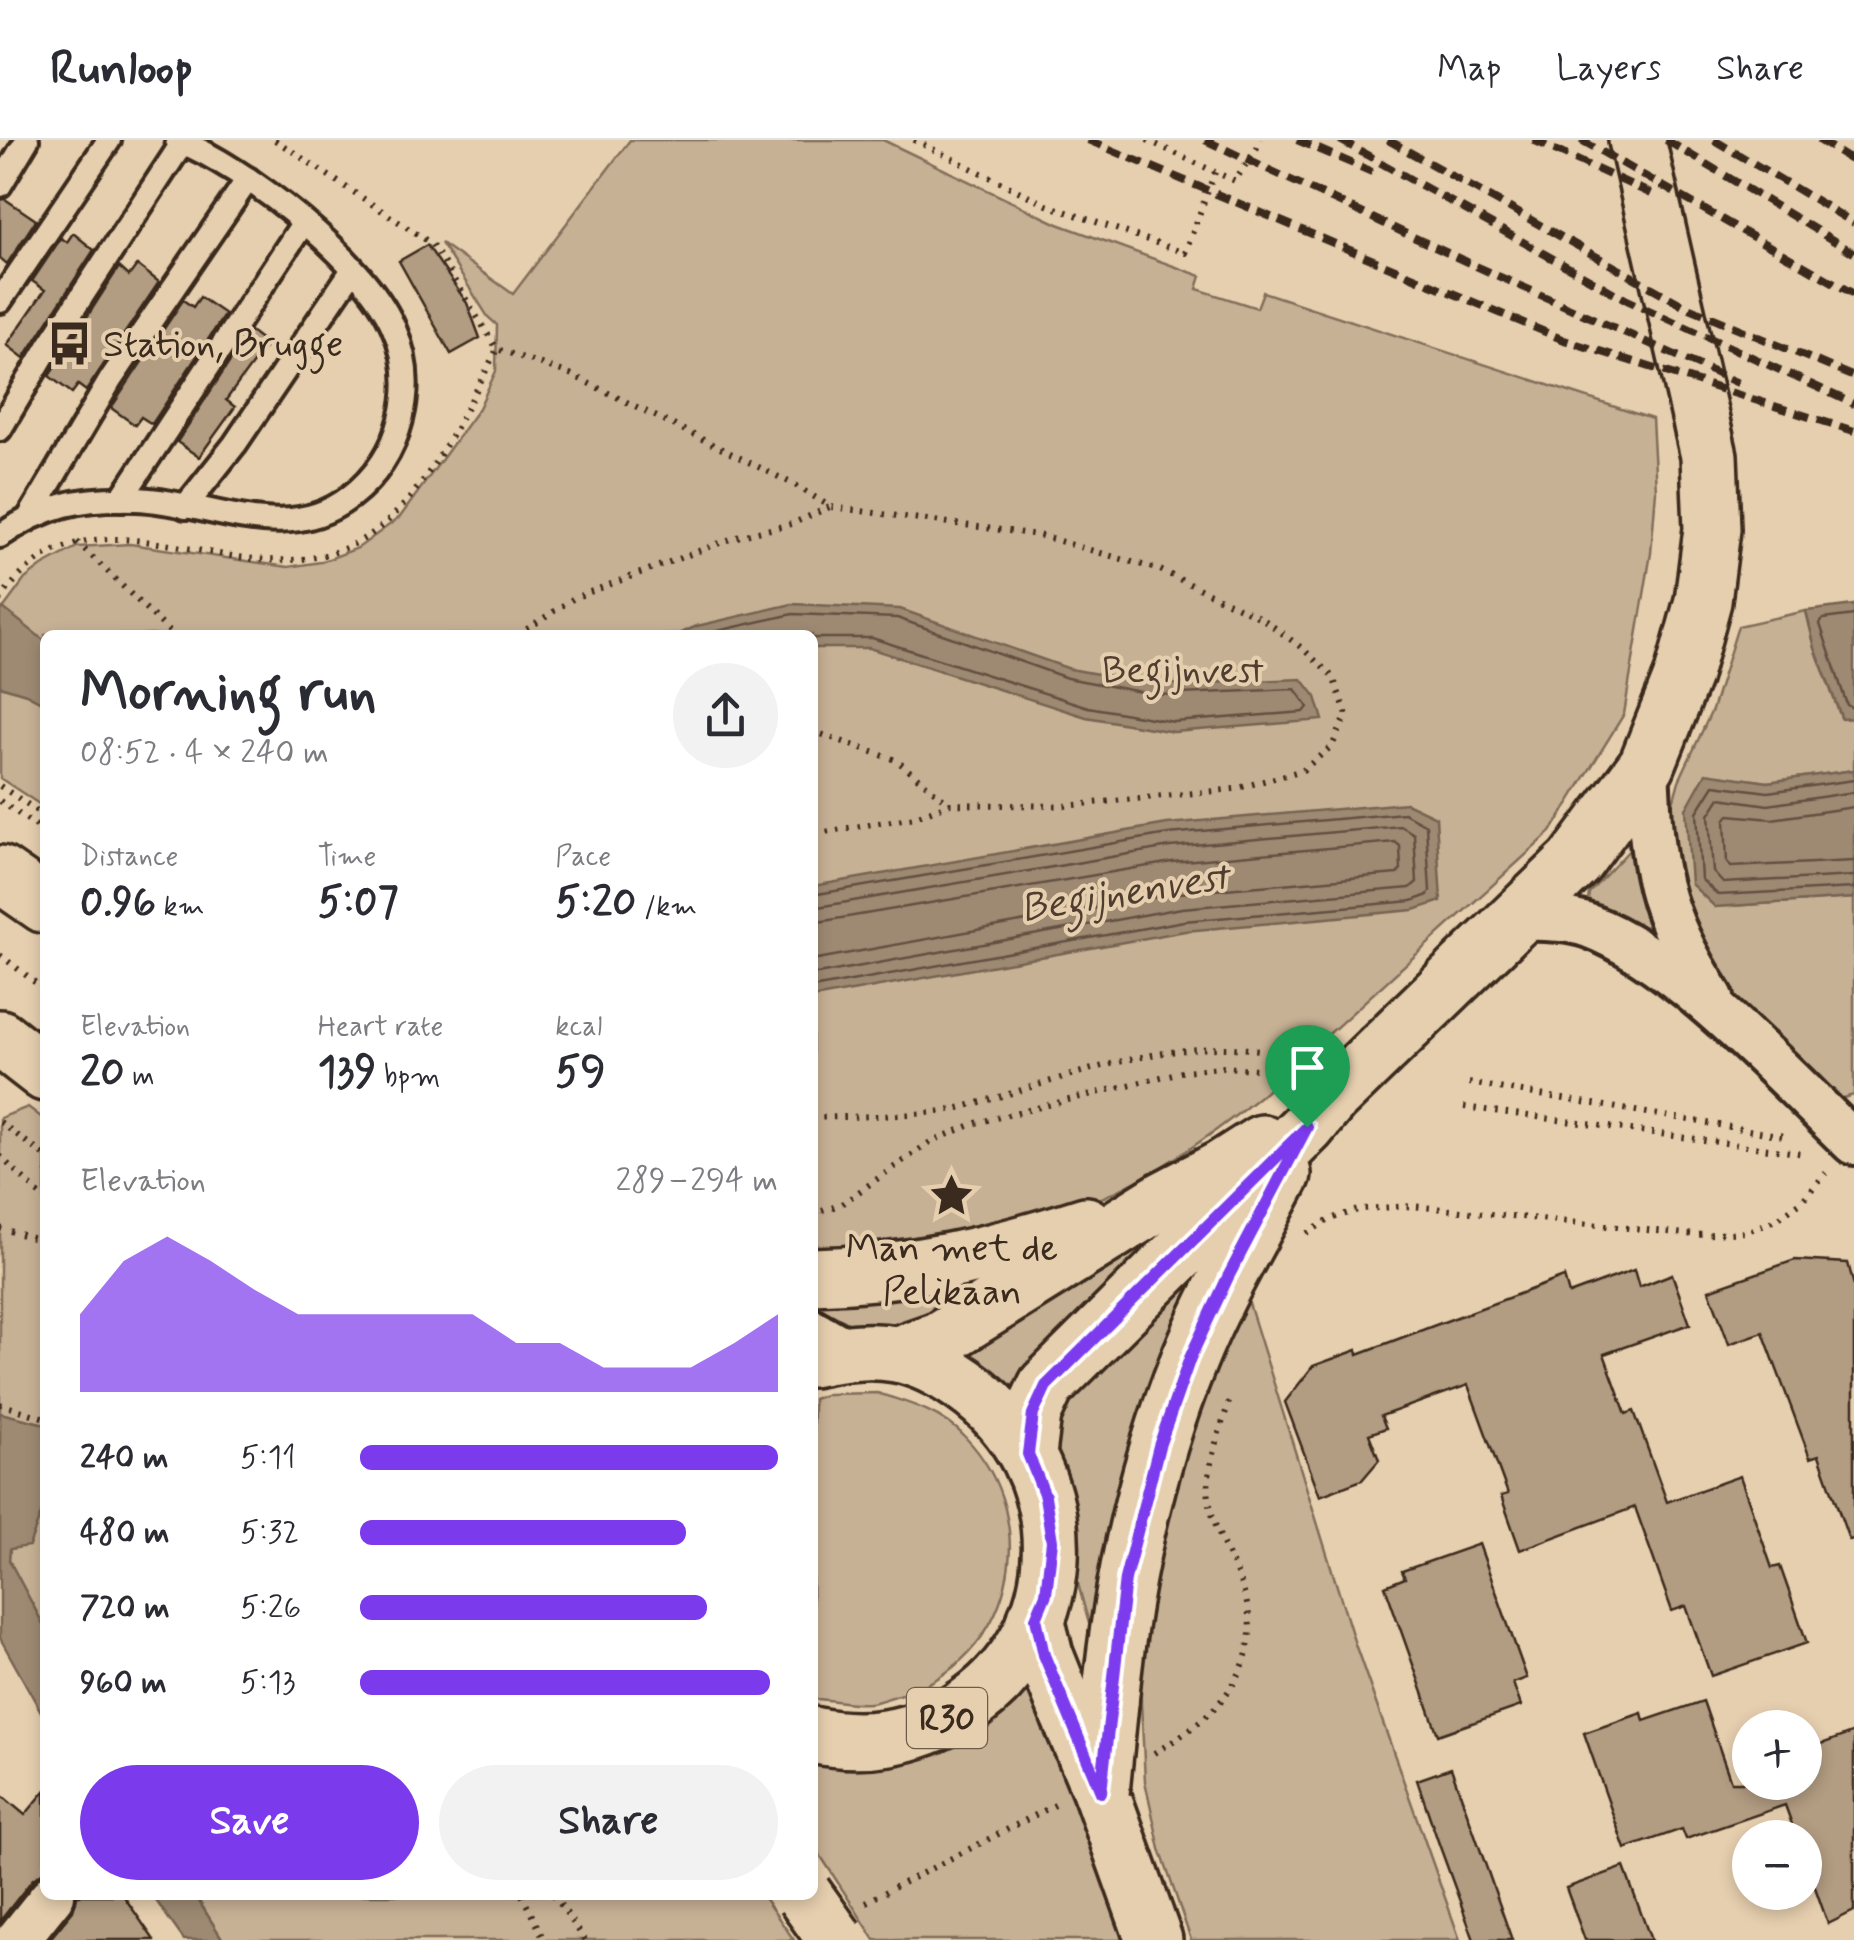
<!DOCTYPE html>
<meta charset="utf-8">
<style>
:root{--surface:#fff;--page:#f2f2f3;--text:#2b2b33;--muted:#7c7c81;--line:#e1e1e2;--accent:#7c3aed}
body{margin:0;font-family:Mynerve,sans-serif;background:var(--page);color:var(--text);height:100vh;display:flex;flex-direction:column;font-size:38px;white-space:nowrap}
*{box-sizing:border-box;margin:0}
p{font-size:32px;color:var(--muted)}
.icon{flex:none;width:55px;height:55px;fill:none;stroke:currentColor;stroke-width:2;stroke-linecap:round;stroke-linejoin:round}
.map{position:relative;flex:1;overflow:hidden}
.details{position:absolute;left:40px;top:490px;width:778px;height:1270px;display:flex;flex-direction:column;background:var(--surface);border-radius:15px;box-shadow:0 5px 15px #0003}
.details>*{flex:none}
.controls{position:absolute;left:1732px;top:1570px;display:grid;gap:20px}
.controls a{display:grid;place-items:center;width:90px;height:90px;border-radius:50%;background:var(--surface);box-shadow:0 5px 15px #0003;font-size:50px}
.pin{position:absolute;display:grid;place-items:center;width:85px;height:85px;color:#fff;margin:-102px -42px;border-radius:50% 50% 50% 0;rotate:-45deg;box-shadow:0 0 10px #0007}
.pin .icon{rotate:45deg}
.round{display:grid;place-items:center;flex:none;width:105px;height:105px;border-radius:52px;background:var(--page)}
.headline{display:flex;align-items:center;justify-content:space-between;height:170px;padding:0 40px}
h1{font-size:55px;font-weight:700;line-height:75px}
.metrics{display:grid;grid-template-columns:repeat(3,1fr);gap:15px;height:170px;padding:10px 40px}
.metrics div{display:grid;align-content:center}
.metrics b{font-size:42px;font-weight:700}
.metrics small{font-size:28px;font-weight:400}
.metrics p{font-size:28px}
.chart{height:280px;padding:20px 40px}
.chart p{display:flex;justify-content:space-between}
.chart svg{width:100%;height:180px;margin-top:10px;fill:var(--accent);opacity:.7}
.primary-button{display:flex;gap:20px;margin-top:auto;padding:20px 40px}
.primary-button a{flex:1;height:115px;border-radius:60px;background:var(--accent);color:#fff;font-size:40px;font-weight:700;line-height:115px;text-align:center}
.primary-button a+a{background:var(--page);color:var(--text)}
ul{padding:0 40px;list-style:none;font-size:32px}
li{display:grid;grid-template-columns:160px 120px 1fr;align-items:center;height:75px}
li i{height:25px;border-radius:12px;background:var(--accent)}
header{display:flex;align-items:center;gap:60px;box-sizing:border-box;height:140px;padding:0 50px;background:var(--surface);border-bottom:2px solid var(--line)}
header strong{font-size:48px}
nav{display:flex;gap:55px;margin-inline-start:auto;font-size:35px}
.map>svg:first-child{display:block}
.green{fill:#c7b195;stroke:#816e5a;stroke-width:2.5}
.water{fill:#9e8a73;stroke:#766451;stroke-width:2.5}
.lines{fill:none;stroke-linecap:round;stroke-linejoin:round}
.shore{stroke:#635040;stroke-width:2.5}
.building{fill:#b29c82;stroke:#3b2a1e;stroke-width:2.5}
.lane-casing{stroke:#3b2a1e;stroke-width:30}
.street-casing{stroke:#3b2a1e;stroke-width:50}
.secondary-casing{stroke:#3b2a1e;stroke-width:62}
.primary-casing{stroke:#3b2a1e;stroke-width:62}
.path{stroke:#3b2a1e;stroke-width:6;stroke-dasharray:2.5 8;stroke-linecap:butt}
.lane{stroke:#e6cfaf;stroke-width:22}
.street{stroke:#e6cfaf;stroke-width:42}
.secondary{stroke:#e6cfaf;stroke-width:55}
.primary{stroke:#e6cfaf;stroke-width:55}
.rail{stroke:#3b2a1e;stroke-width:8;stroke-dasharray:15 8;stroke-linecap:butt}
.secondary-bridge-casing{stroke:#3b2a1e;stroke-width:62;stroke-linecap:butt}
.primary-bridge-casing{stroke:#3b2a1e;stroke-width:62;stroke-linecap:butt}
.secondary-bridge{stroke:#e6cfaf;stroke-width:55}
.primary-bridge{stroke:#e6cfaf;stroke-width:55}
.route-casing{stroke:#fff;stroke-width:20}
.route{stroke:#7c3aed;stroke-width:12}
.labels{text-anchor:middle;stroke-width:8;stroke-linejoin:round;paint-order:stroke}
.shield{fill:#e6cfaf;stroke:#6e5c4a;stroke-width:2.5}
.shield-label{font-size:35px;font-weight:bold;fill:#3b2a1e}
.poi-label{font-size:38px;fill:#3b2a1e;stroke:#e6cfaf;text-anchor:start}
.park-label{font-size:38px;fill:#503e30;stroke:#e6cfaf}
.water-label{font-size:40px;font-style:italic;fill:#4f3d2f;stroke:#e6cfaf}
</style>
<header>
<strong>Runloop</strong>
<nav><a>Map</a><a>Layers</a><a>Share</a></nav>
</header>
<div class="map">
<svg width="1854" height="1800" viewBox="0 0 1854 1800">
<rect width="100%" height="100%" fill="#e6cfaf"/>
<filter id="ink" filterUnits="userSpaceOnUse"><feTurbulence type="fractalNoise" baseFrequency=".01" numOctaves="2"/><feDisplacementMap in="SourceGraphic" scale="20" xChannelSelector="R" yChannelSelector="G"/><feConvolveMatrix kernelMatrix="1 2 1 2 8 2 1 2 1" color-interpolation-filters="sRGB"/></filter>
<g filter="url(#ink)">
<g class="green">
<path d="M 630,0 L 883,0 L 1058,84 L 1201,136 L 1197,149 L 1257,168 L 1263,152 L 1652,279 L 1656,351 L 1651,413 L 1624,574 L 1551,692 L 1264,953 C 1206,1001 1127,1056 1053,1075 C 974,1095 892,1106 813,1122 L 812,495 L 45,495 L 45,668 L 0,638 L 0,473 L 25,439 L 42,426 L 77,407 L 130,404 L 288,427 L 321,422 L 358,408 L 400,377 L 479,268 L 496,231 L 497,185 L 488,177 L 441,103 L 513,154 Z"/>
<path d="M 1806,471 L 1815,508 L 1841,578 L 1854,578 L 1854,630 L 1768,642 L 1706,634 L 1715,767 L 1854,758 L 1854,955 L 1836,960 L 1740,865 L 1724,845 L 1683,770 L 1668,681 L 1679,641 L 1712,570 L 1738,486 Z"/>
<path d="M 1633,706 L 1667,805 L 1592,766 L 1588,761 L 1589,753 Z"/>
<path d="M 28,967 L 45,980 L 45,1284 L 0,1273 L 0,978 Z"/>
<path d="M 1265,1047 L 1094,1500 C 1071,1426 1055,1352 1055,1274 Z"/>
<path d="M 1187,1067 L 1018,1252 L 1013,1252 L 957,1205 Z"/>
<path d="M 1032,1112 L 965,1166 L 890,1189 L 855,1186 L 813,1166 L 813,1150 Z"/>
<path d="M 1242,1141 L 1355,1504 L 1460,1800 L 1191,1800 L 1160,1709 L 1145,1641 L 1137,1483 L 1144,1424 Z"/>
<path d="M 877,1253 C 909,1263 942,1272 965,1297 C 1046,1381 1013,1522 899,1555 C 890,1557 880,1562 870,1563 C 853,1565 834,1560 817,1559 L 812,1557 L 813,1259 L 828,1254 Z"/>
<path d="M 45,1363 L 45,1488 L 9,1420 L 10,1409 L 29,1405 Z"/>
<path d="M 1025,1551 L 1035,1552 L 1128,1800 L 875,1800 L 813,1704 L 812,1622 Z"/>
<path d="M 195,1755 L 762,1755 L 794,1800 L 223,1800 Z"/>
</g>
<g class="water">
<path d="M 792,464 L 900,469 L 1070,529 L 1159,545 L 1302,539 L 1316,557 L 1323,580 L 1174,592 L 1086,577 L 869,508 L 813,508 L 812,495 L 676,495 L 697,486 Z"/>
<path d="M 1854,465 L 1854,578 L 1842,579 L 1815,508 L 1806,471 Z"/>
<path d="M 3,468 L 45,501 L 45,564 L 26,554 L 0,546 L 0,473 Z"/>
<path d="M 1854,630 L 1854,758 L 1715,767 L 1691,744 L 1686,669 L 1706,633 L 1768,642 Z"/>
<path d="M 1406,663 L 1436,677 L 1441,761 L 1414,770 L 1185,791 L 813,858 L 813,746 L 1167,684 Z"/>
<path d="M 0,1273 L 45,1284 L 45,1363 L 29,1406 L 10,1409 L 9,1420 L 45,1488 L 45,1579 L 0,1498 Z"/>
<path d="M 152,1755 L 195,1755 L 223,1800 L 184,1800 Z"/>
</g>
<g class="lines">
<g class="shore">
<path d="M 1854,475 L 1823,479 L 1820,484 L 1847,565 L 1854,569"/>
<path d="M 700,495 L 793,474 L 897,478 L 1067,538 L 1157,555 L 1295,549 L 1308,567 L 1304,572 L 1174,582 L 1088,567 L 872,498 L 812,498"/>
<path d="M 1854,640 L 1768,652 L 1714,645 L 1697,672 L 1701,739 L 1718,755 L 1854,748"/>
<path d="M 1854,652 L 1768,665 L 1720,658 L 1709,675 L 1713,732 L 1723,743 L 1854,736"/>
<path d="M 1854,667 L 1772,679 L 1729,675 L 1725,680 L 1727,723 L 1731,727 L 1854,721"/>
<path d="M 812,755 L 1168,694 L 1404,673 L 1426,685 L 1430,751 L 1428,755 L 1412,761 L 1184,781 L 812,848"/>
<path d="M 812,768 L 1170,707 L 1401,686 L 1414,694 L 1417,742 L 1410,748 L 1182,768 L 812,835"/>
<path d="M 812,783 L 1172,722 L 1395,702 L 1400,706 L 1401,730 L 1397,734 L 1180,753 L 812,820"/>
</g>
</g>
<g class="building">
<path d="M 5,59 L 36,80 L 7,124 L 0,118 L 0,60 Z"/>
<path d="M 73,93 L 94,110 L 24,218 L 7,205 L 45,150 L 32,141 L 61,98 L 67,102 Z"/>
<path d="M 427,105 L 467,163 L 480,198 L 451,214 L 399,121 Z"/>
<path d="M 137,125 L 159,142 L 86,251 L 78,245 L 72,253 L 49,236 L 119,127 L 129,136 Z"/>
<path d="M 200,157 L 225,174 L 152,284 L 141,277 L 135,285 L 111,268 L 183,160 L 193,167 Z"/>
<path d="M 250,191 L 267,204 L 226,260 L 235,267 L 199,317 L 177,302 Z"/>
<path d="M 1795,1120 L 1848,1123 L 1854,1146 L 1854,1399 L 1849,1400 L 1819,1315 L 1810,1318 L 1763,1192 L 1729,1204 L 1709,1150 Z"/>
<path d="M 1634,1130 L 1639,1147 L 1672,1134 L 1690,1184 L 1604,1214 L 1626,1274 L 1634,1271 L 1667,1362 L 1740,1336 L 1772,1428 L 1780,1426 L 1807,1503 L 1711,1536 L 1686,1466 L 1672,1471 L 1635,1367 L 1520,1410 L 1501,1356 L 1508,1354 L 1468,1245 L 1381,1276 L 1386,1288 L 1369,1294 L 1379,1320 L 1362,1340 L 1320,1356 L 1285,1262 L 1313,1226 L 1357,1210 L 1358,1214 L 1564,1137 L 1569,1154 Z"/>
<path d="M 1479,1404 L 1527,1538 L 1513,1543 L 1521,1566 L 1438,1595 L 1385,1446 L 1405,1438 L 1402,1431 Z"/>
<path d="M 1703,1561 L 1731,1642 L 1805,1642 L 1805,1610 L 1854,1592 L 1854,1771 L 1828,1784 L 1805,1719 L 1805,1698 L 1797,1698 L 1785,1665 L 1686,1699 L 1682,1689 L 1625,1709 L 1584,1593 L 1642,1573 L 1644,1581 Z"/>
<path d="M 1451,1628 L 1474,1692 L 1512,1800 L 1474,1800 L 1439,1704 L 1417,1640 Z"/>
<path d="M 45,1651 L 45,1731 L 33,1739 L 0,1781 L 0,1654 L 25,1675 Z"/>
<path d="M 1624,1727 L 1651,1800 L 1585,1800 L 1566,1748 Z"/>
<path d="M 77,1755 L 123,1755 L 154,1800 L 49,1800 L 73,1771 Z"/>
</g>
<g class="lines">
<defs>
<g id="lane">
<path d="M 0,45 L 27,0"/>
<path d="M 0,161 L 109,0"/>
<path d="M 0,289 L 49,206 L 183,2"/>
<path d="M 121,359 L 304,82"/>
<path d="M 185,367 L 235,304 L 352,131"/>
<path d="M 30,376 L 111,239 L 248,39"/>
<path d="M 0,396 C 45,365 81,357 136,359 C 207,361 285,408 350,357 C 402,317 420,246 393,186 C 364,119 245,27 177,0"/>
<path d="M 812,1179 L 852,1202"/>
</g>
<g id="street">
<path d="M 1647,625 C 1651,726 1656,770 1712,858"/>
<path d="M 1514,778 C 1538,779 1566,778 1589,786 C 1678,819 1785,937 1854,1003"/>
<path d="M 17,1800 L 53,1755"/>
</g>
<g id="secondary">
<path d="M 812,1136 C 908,1134 996,1114 1086,1085"/>
<path d="M 898,1214 L 938,1200 L 1164,1059 L 1223,1028 L 1262,1003"/>
<path d="M 1028,1314 L 1033,1274 L 1046,1246 L 1307,987 L 1331,958 L 1575,722 L 1647,625 L 1683,535 L 1703,461 L 1712,389 L 1709,316 L 1637,0"/>
<path d="M 1110,1563 C 1121,1445 1145,1330 1189,1220 C 1215,1155 1251,1096 1283,1034"/>
</g>
<g id="primary">
<path d="M 0,734 L 45,765"/>
<path d="M 0,898 L 45,933"/>
<path d="M 812,1219 C 839,1213 868,1209 896,1214 C 920,1218 944,1231 964,1245 C 1080,1325 1080,1496 959,1571 C 914,1598 863,1606 812,1595"/>
<path d="M 1036,1478 L 1045,1515 L 1069,1575"/>
<path d="M 1101,1652 L 1154,1800"/>
</g>
</defs>
<use href="#lane" class="lane-casing"/>
<use href="#street" class="street-casing"/>
<use href="#secondary" class="secondary-casing"/>
<use href="#primary" class="primary-casing"/>
<g class="path">
<path d="M 275,0 L 432,104 L 497,209 L 570,234 L 793,344 L 831,367 L 1038,395 L 1160,430 L 1263,479 L 1302,508 L 1333,537 L 1347,575 L 1332,606 L 1303,630 L 1235,649 L 1064,666 L 950,664 L 915,677 L 812,694"/>
<path d="M 914,0 L 1047,65 L 1185,113 L 1215,32 L 1235,41 L 1262,0"/>
<path d="M 1147,0 L 1215,32"/>
<path d="M 77,402 L 173,495"/>
<path d="M 0,460 C 98,318 249,481 374,392 C 427,354 468,266 497,209"/>
<path d="M 518,495 L 574,458 L 733,398 L 791,384 L 830,367"/>
<path d="M 812,591 L 896,620 L 949,663"/>
<path d="M 0,646 L 45,676"/>
<path d="M 0,661 L 45,692"/>
<path d="M 0,815 L 45,850"/>
<path d="M 1469,943 L 1784,996"/>
<path d="M 1464,967 L 1805,1014"/>
<path d="M 812,978 C 855,976 920,977 959,968 C 1059,942 1156,898 1260,910"/>
<path d="M 0,982 L 45,1016"/>
<path d="M 0,1016 L 45,1060"/>
<path d="M 812,1074 L 840,1065 L 930,1002 L 976,983 L 1185,931 L 1220,927 L 1258,929"/>
<path d="M 0,1088 L 45,1102"/>
<path d="M 1307,1093 L 1333,1078 L 1361,1069 L 1413,1066 L 1696,1095 L 1745,1092 L 1776,1080 L 1801,1062 L 1826,1033"/>
<path d="M 0,1264 L 45,1278"/>
<path d="M 1154,1613 C 1214,1578 1268,1529 1244,1453 C 1234,1421 1214,1394 1209,1359 C 1205,1328 1220,1291 1229,1262"/>
<path d="M 522,1755 L 544,1800"/>
<path d="M 554,1755 L 585,1800"/>
<path d="M 866,1762 L 1055,1665"/>
</g>
<use href="#lane" class="lane"/>
<use href="#street" class="street"/>
<use href="#secondary" class="secondary"/>
<use href="#primary" class="primary"/>
<g class="rail">
<path d="M 1088,0 L 1564,200 L 1854,291"/>
<path d="M 1205,0 L 1469,123 L 1738,243"/>
<path d="M 1297,0 L 1372,32"/>
<path d="M 1340,0 L 1627,160 L 1854,264"/>
<path d="M 1388,0 L 1683,165 L 1854,237"/>
<path d="M 1533,0 L 1658,57"/>
<path d="M 1581,0 L 1854,154"/>
<path d="M 1666,0 L 1854,113"/>
<path d="M 1714,0 L 1854,83"/>
<path d="M 1819,0 L 1854,22"/>
</g>
<defs>
<path id="secondary-bridge" d="M 1101,1652 L 1110,1563"/>
<g id="primary-bridge">
<path d="M 1069,1575 L 1101,1652"/>
<path d="M 804,1755 L 836,1800"/>
</g>
</defs>
<use href="#secondary-bridge" class="secondary-bridge-casing"/>
<use href="#primary-bridge" class="primary-bridge-casing"/>
<use href="#secondary-bridge" class="secondary-bridge"/>
<use href="#primary-bridge" class="primary-bridge"/>
</g>
</g>
<g class="lines" filter="url(#ink)">
<defs>
<path id="route" d="M 1307,987 L 1228,1137 L 1190,1218 L 1159,1306 L 1125,1439 L 1101,1652 L 1044,1515 L 1036,1478 L 1046,1454 L 1052,1401 L 1045,1356 L 1028,1314 L 1033,1274 L 1046,1246 Z"/>
</defs>
<use href="#route" class="route-casing"/>
<use href="#route" class="route"/>
</g>
<defs>
<symbol id="bus-bare" viewBox="-9 -9 18 18"><path d="M-5-6H5V4H4V6H2V4H-2V6H-4V4H-5ZM-3.5-4V0h7V-4ZM-3.5 1.2v1.5H-2V1.2ZM2 1.2v1.5H3.5V1.2Z" fill="#3b2a1e" stroke="#e6cfaf" stroke-width="2.5" paint-order="stroke"/></symbol>
<symbol id="sight-bare" viewBox="-9 -9 18 18"><path d="M0-6L1.8-2.2L6-1.7L2.9 1.2L3.7 5.4L0 3.3L-3.7 5.4L-2.9 1.2L-6-1.7L-1.8-2.2Z" fill="#3b2a1e" stroke="#e6cfaf" stroke-width="2.5" paint-order="stroke"/></symbol>
</defs>
<g fill-rule="evenodd">
<use href="#bus-bare" x="38" y="172" width="63" height="63"/>
<use href="#sight-bare" x="920" y="1024" width="63" height="63"/>
</g>
<g class="labels">
<rect class="shield" x="907" y="1548" width="80" height="60" rx="8"/>
<g class="shield-label">
<text x="947" y="1590">R30</text>
</g>
<g class="poi-label">
<text x="103" y="216">Station, Brugge</text>
<text x="952" y="1120" text-anchor="middle">Man met de<tspan x="952" dy="44">Pelikaan</tspan></text>
</g>
<g class="park-label">
<text x="1183" y="542">Begijnvest</text>
</g>
<g class="water-label">
<text transform="translate(1124 751) rotate(-9)" y="14">Begijnenvest</text>
</g>
</g>
</svg>
<div class="controls">
<a>+</a>
<a>−</a>
</div>
<div class="pin" style="left:1307px;top:987px;background:#1e9e55"><svg class="icon" aria-label="arrive" viewBox="0 0 24 24"><path d="M6 21V4h12l-3 4 3 4H6"/></svg></div>
<section class="details">
<div class="headline"><div><h1>Morning run</h1><p>08:52 · 4 × 240 m</p></div><a class="round"><svg class="icon" aria-label="share" viewBox="0 0 24 24"><path d="M12 15V3M7 8l5-5 5 5M5 13v7h14v-7"/></svg></a></div>
<div class="metrics">
<div><p>Distance</p><b>0.96<small> km</small></b></div>
<div><p>Time</p><b>5:07</b></div>
<div><p>Pace</p><b>5:20<small> /km</small></b></div>
</div>
<div class="metrics">
<div><p>Elevation</p><b>20<small> m</small></b></div>
<div><p>Heart rate</p><b>139<small> bpm</small></b></div>
<div><p>kcal</p><b>59</b></div>
</div>
<div class="chart"><p><span>Elevation</span>289–294 m</p>
<svg viewBox="0 0 160 44" preserveAspectRatio="none"><path d="M0 44V25L10 12L20 6L30 12L40 19L50 25L60 25L70 25L80 25L90 25L100 32L110 32L120 38L130 38L140 38L150 32L160 25V44z"/></svg>
</div>
<ul>
<li><b>240 m</b>5:11<i style="width:100%"></i></li>
<li><b>480 m</b>5:32<i style="width:78%"></i></li>
<li><b>720 m</b>5:26<i style="width:83%"></i></li>
<li><b>960 m</b>5:13<i style="width:98%"></i></li>
</ul>
<div class="primary-button"><a>Save</a><a>Share</a></div>
</section>
</div>
